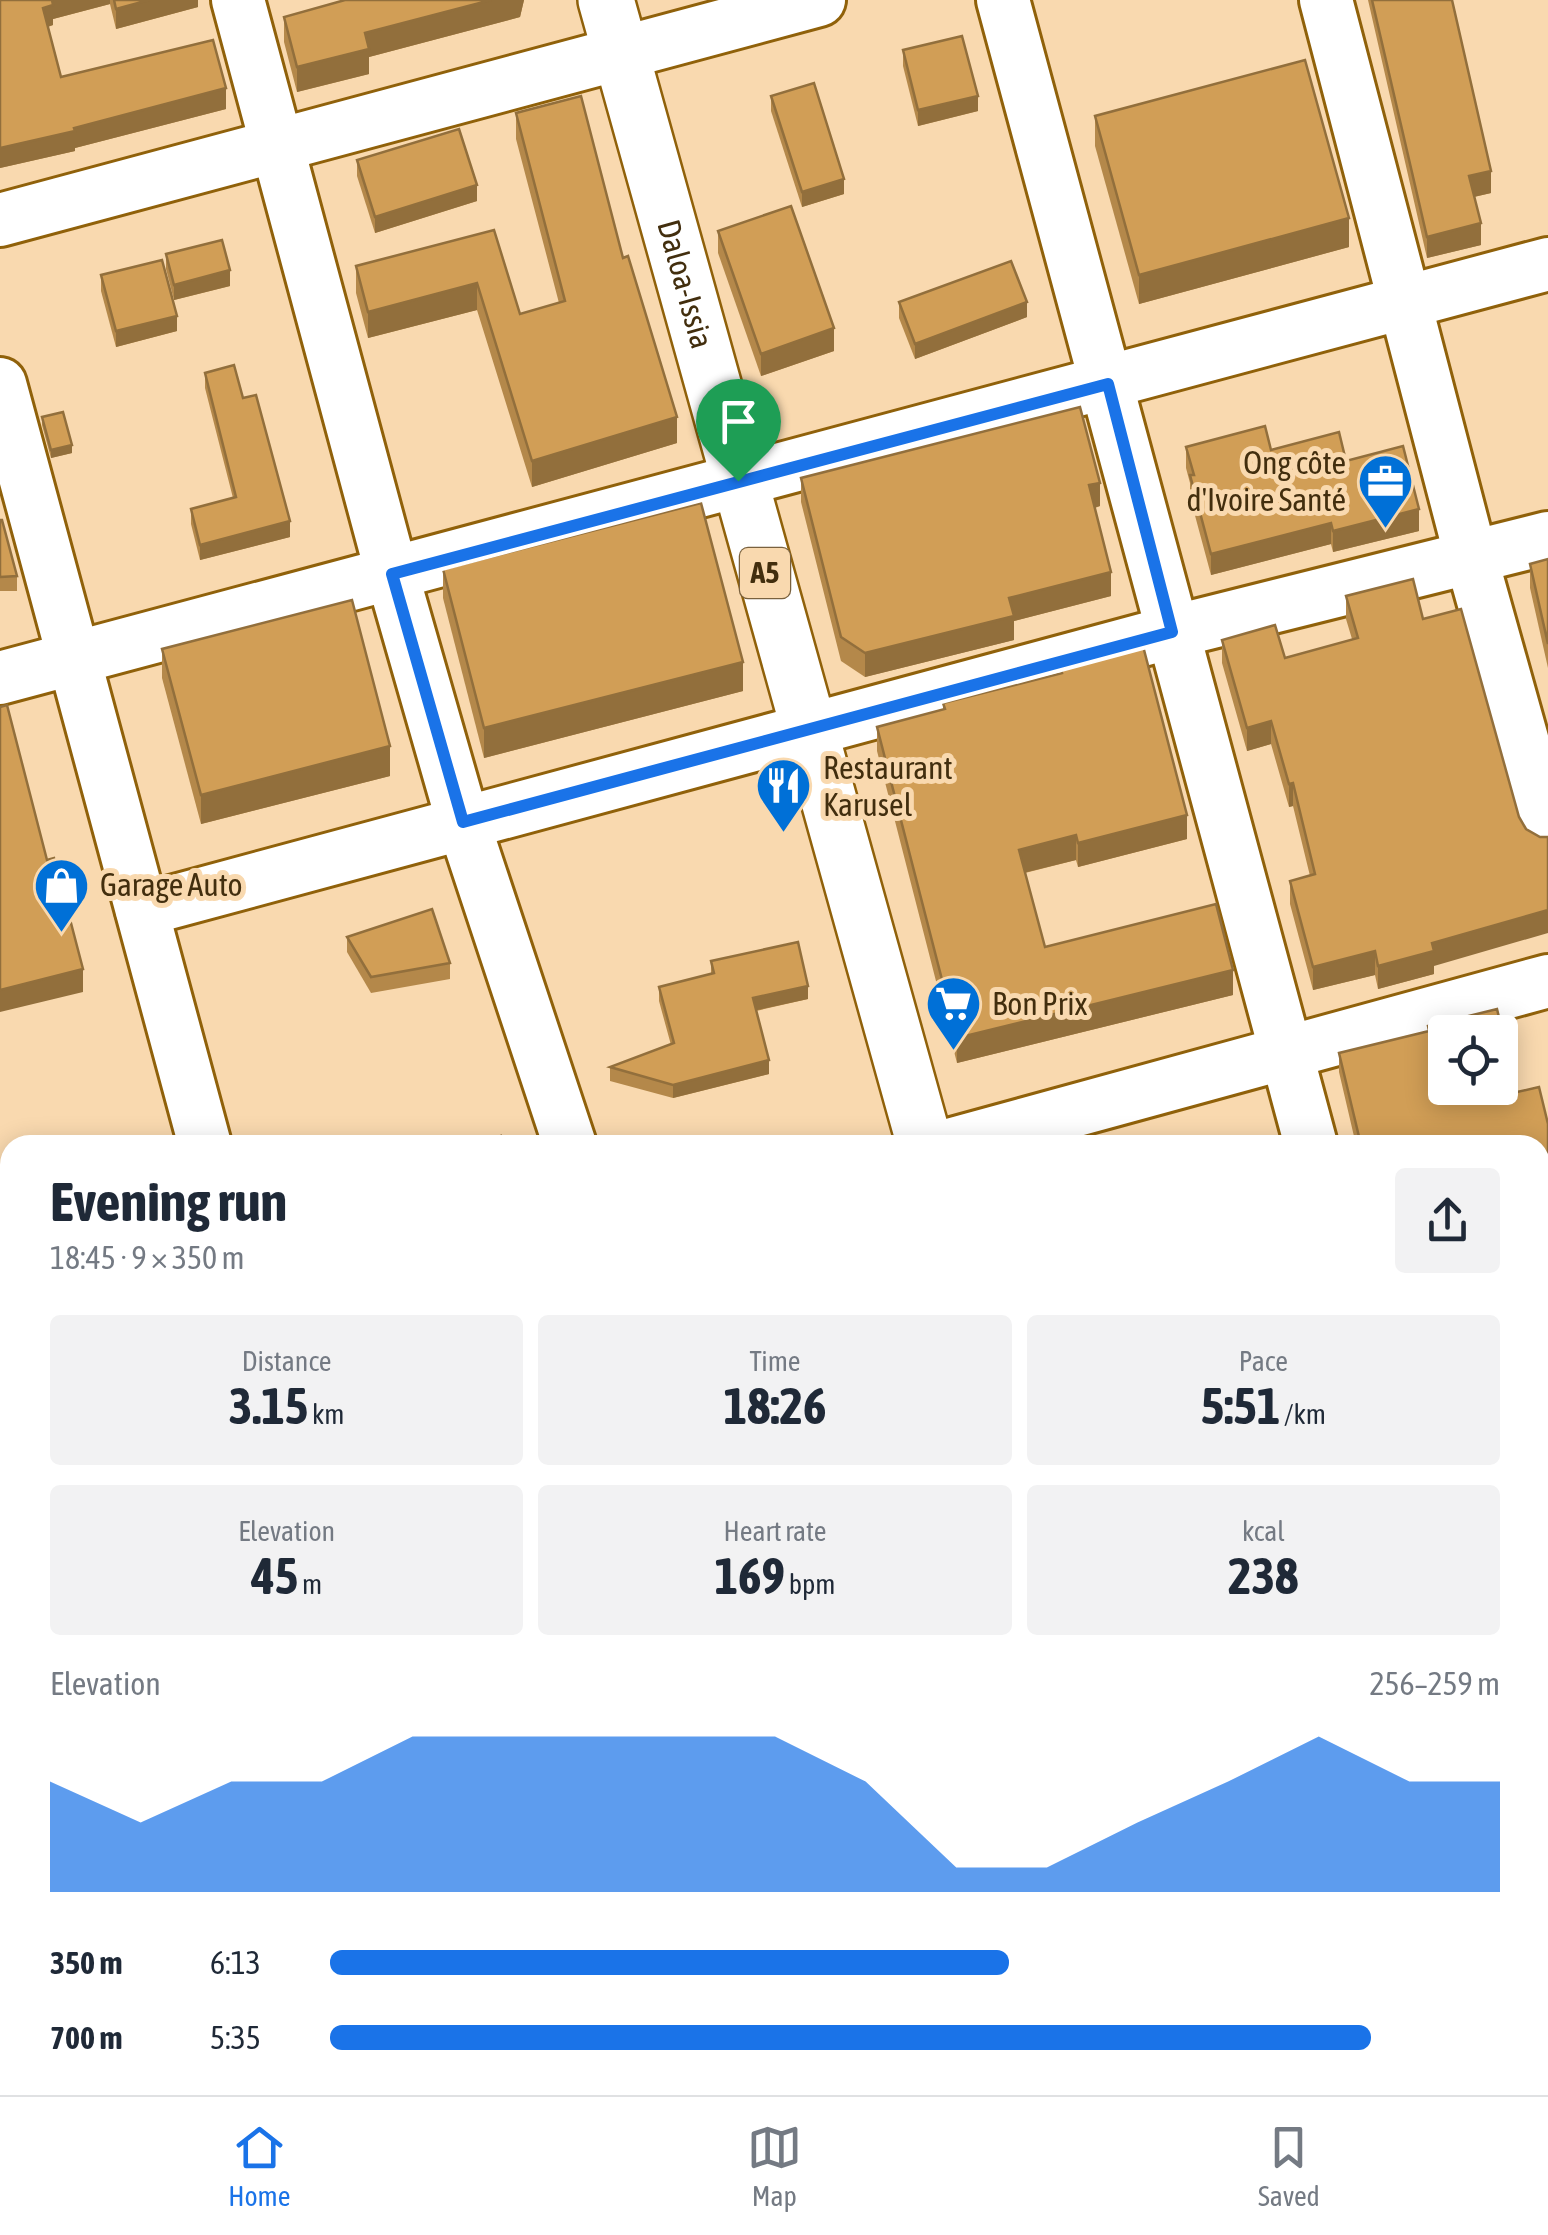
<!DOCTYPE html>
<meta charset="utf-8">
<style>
:root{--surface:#fff;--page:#f2f2f3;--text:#1f2937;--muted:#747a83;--line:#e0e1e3;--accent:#1a73e8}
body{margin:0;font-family:"Asap Condensed",sans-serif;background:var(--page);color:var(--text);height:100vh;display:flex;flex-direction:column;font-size:38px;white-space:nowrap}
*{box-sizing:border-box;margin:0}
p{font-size:32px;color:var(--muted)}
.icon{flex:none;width:55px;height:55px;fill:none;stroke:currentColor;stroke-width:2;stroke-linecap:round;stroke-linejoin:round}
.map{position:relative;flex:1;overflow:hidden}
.drawer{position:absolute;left:0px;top:1135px;width:1550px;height:960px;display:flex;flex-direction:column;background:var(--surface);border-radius:30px 30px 0 0;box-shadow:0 5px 25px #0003}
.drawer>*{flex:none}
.tools{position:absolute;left:1428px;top:1015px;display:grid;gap:20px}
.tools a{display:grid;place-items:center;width:90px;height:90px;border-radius:10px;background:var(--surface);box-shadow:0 5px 25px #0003;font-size:50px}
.pin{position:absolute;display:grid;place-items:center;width:85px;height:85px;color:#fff;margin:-102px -42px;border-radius:50% 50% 50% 0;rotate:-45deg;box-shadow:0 0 10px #0007}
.pin .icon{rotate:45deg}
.round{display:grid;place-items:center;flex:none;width:105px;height:105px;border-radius:10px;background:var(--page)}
.overview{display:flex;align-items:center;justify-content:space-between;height:170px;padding:0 50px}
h1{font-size:55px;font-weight:700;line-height:75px}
.figures{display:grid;grid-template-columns:repeat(3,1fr);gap:15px;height:170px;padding:10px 50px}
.figures div{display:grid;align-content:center;border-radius:10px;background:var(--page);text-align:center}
.figures b{font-size:50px;font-weight:700}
.figures small{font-size:28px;font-weight:400}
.figures p{font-size:28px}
.chart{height:280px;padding:20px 50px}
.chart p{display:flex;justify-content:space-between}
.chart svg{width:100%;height:180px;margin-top:10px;fill:var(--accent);opacity:.7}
ul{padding:0 50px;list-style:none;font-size:32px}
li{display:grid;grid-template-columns:160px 120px 1fr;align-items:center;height:75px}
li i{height:25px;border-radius:12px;background:var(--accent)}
.dock{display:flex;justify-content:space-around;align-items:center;height:140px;border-top:2px solid var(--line);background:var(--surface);font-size:28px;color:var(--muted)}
.dock a{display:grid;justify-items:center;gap:5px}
.dock .on{color:var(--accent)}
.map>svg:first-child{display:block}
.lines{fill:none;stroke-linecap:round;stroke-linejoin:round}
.minor-casing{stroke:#90610a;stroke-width:58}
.major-casing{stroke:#90610a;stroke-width:60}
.minor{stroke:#fff;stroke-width:52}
.major{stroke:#fff;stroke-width:55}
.wall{fill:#b4884a;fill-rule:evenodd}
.shaded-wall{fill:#926f3c}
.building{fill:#d19e56;stroke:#926f3c;stroke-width:2.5;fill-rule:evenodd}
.route-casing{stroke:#fff;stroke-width:20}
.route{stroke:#1a73e8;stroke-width:12}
.labels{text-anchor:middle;stroke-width:10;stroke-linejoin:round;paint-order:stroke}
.shield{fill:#f9d9af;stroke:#79613e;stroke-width:2.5}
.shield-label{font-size:30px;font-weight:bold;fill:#422e0e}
.street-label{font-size:32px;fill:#422e0e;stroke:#f9d9af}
.poi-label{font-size:32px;fill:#422e0e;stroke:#f9d9af;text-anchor:start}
</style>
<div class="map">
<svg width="1548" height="2095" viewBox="0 0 1548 2095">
<rect width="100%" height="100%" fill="#f9d9af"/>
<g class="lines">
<defs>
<g id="minor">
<path d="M 238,0 L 392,574 L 463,822 L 570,1145"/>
<path d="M 1003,0 L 1311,1145"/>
<path d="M 1326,0 L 1471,557 L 1548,832"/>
<path d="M 0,220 L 819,0"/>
<path d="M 0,384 L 205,1145"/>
<path d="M 0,678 L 1548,264"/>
<path d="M 142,910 L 1172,632 L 1548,538"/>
<path d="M 949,1145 L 1548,981"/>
<path d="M 0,1394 L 10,1391"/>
<path d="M 1540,1608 L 1548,1606"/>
<path d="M 1540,2007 L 1548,2021"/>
<path d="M 0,2031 L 10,2029"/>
<path d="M 458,2085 L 461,2095"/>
<path d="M 1214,2085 L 1217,2095"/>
</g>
<g id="major">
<path id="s1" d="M 606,0 L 925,1145"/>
<path d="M 1178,2085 L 1181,2095"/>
</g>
</defs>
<use href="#minor" class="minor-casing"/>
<use href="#major" class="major-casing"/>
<use href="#minor" class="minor"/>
<use href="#major" class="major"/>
</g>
<g class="wall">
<path d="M 0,0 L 198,0 L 198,7 L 116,29 L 110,4 L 53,19 L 53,25 L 48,27 L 61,77 L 226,109 L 75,148 L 75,151 L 0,168 Z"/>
<path d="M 342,0 L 524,0 L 520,17 L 369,57 L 369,74 L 297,92 L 284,42 L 284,17 L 342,2 Z"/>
<path d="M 1368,0 L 1452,0 L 1491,193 L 1474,197 L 1481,245 L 1427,258 Z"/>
<path d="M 903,50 L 978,111 L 918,126 L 903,66 Z"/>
<path d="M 771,96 L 844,194 L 802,207 L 771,111 Z"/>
<path d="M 516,113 L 623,258 L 677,443 L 532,487 L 477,310 L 368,338 L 356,293 L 356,266 L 494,230 L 520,314 L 559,303 L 516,139 Z"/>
<path d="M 1095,116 L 1349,247 L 1139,304 L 1095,146 Z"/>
<path d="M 357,160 L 477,201 L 375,233 L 357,176 Z"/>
<path d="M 718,231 L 834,351 L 761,376 L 718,253 Z"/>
<path d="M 166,254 L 230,286 L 174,300 L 166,269 Z"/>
<path d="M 101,275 L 177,331 L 116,347 L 101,291 Z"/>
<path d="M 899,302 L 1027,317 L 915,359 L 899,318 Z"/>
<path d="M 205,373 L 243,398 L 290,537 L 200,560 L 191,524 L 191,509 L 233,498 L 205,388 Z"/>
<path d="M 42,417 L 72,453 L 51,458 L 42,425 Z"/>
<path d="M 1186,447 L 1271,450 L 1346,461 L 1419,531 L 1333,552 L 1331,544 L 1211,575 L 1190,497 L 1190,483 L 1186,468 Z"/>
<path d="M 801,478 L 1100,506 L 1095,508 L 1111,596 L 1014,621 L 1014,640 L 865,677 L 841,661 L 801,502 Z"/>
<path d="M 0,520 L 17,576 L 17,591 L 0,591 Z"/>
<path d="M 1548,559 L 1548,668 L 1530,588 L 1530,564 Z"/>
<path d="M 443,569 L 743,691 L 484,758 L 443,598 Z"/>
<path d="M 1413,579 L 1434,974 L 1378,989 L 1375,975 L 1313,990 L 1290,904 L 1290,881 L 1310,876 L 1293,806 L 1289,807 L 1271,744 L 1247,751 L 1222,663 L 1222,640 L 1285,658 L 1352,639 L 1346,619 L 1346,596 Z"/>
<path d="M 162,649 L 390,776 L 201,824 L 162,678 Z"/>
<path d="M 1061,669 L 1187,839 L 1078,867 L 1076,860 L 1025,873 L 1045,947 L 1233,995 L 957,1063 L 877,751 L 877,727 L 943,710 L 943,703 L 1061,674 Z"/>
<path d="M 347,937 L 450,963 L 450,979 L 371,993 L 347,952 Z"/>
<path d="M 711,961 L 808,999 L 756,1011 L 769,1074 L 673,1098 L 610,1081 L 610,1067 L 671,1045 L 659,1001 L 659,987 L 711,974 Z"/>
<path d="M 1497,1009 L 1517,1092 L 1539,1087 L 1548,1124 L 1548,1265 L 1540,1267 L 1540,1145 L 1356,1145 L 1339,1072 L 1339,1053 L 1428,1031 L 1428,1026 ZM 1445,1032 L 1500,1032 L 1500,1088 L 1445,1088 Z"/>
<path d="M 1540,1424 L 1545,1445 L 1548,1445 L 1548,1551 L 1543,1552 L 1540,1537 Z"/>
<path d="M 10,1620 L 10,1668 L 3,1640 L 3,1622 Z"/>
<path d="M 497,2085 L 629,2085 L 632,2095 L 500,2095 Z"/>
<path d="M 1058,2085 L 1091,2085 L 1094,2095 L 1060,2095 Z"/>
<path d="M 1297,2085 L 1402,2085 L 1403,2091 L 1463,2095 L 1299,2095 Z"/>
</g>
<g class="shaded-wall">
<path d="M 52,0 L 110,0 L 110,4 L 53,19 L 53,25 L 43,28 L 43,8 Z"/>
<path d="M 149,0 L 198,0 L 198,7 L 116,29 L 116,9 Z"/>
<path d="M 491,0 L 524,0 L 520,17 L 369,57 L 369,74 L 297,92 L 297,67 L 365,33 Z"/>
<path d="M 226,88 L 226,109 L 75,148 L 75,151 L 0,168 L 0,148 Z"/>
<path d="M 978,96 L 978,111 L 918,126 L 918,110 Z"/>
<path d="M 1491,171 L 1491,193 L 1469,198 L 1469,176 Z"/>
<path d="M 844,179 L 844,194 L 802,207 L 802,192 Z"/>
<path d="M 477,185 L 477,201 L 375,233 L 375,217 Z"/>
<path d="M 1349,218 L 1349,247 L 1139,304 L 1139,275 Z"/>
<path d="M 1481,223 L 1481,245 L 1427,258 L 1427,237 Z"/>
<path d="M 230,270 L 230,286 L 174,300 L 174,285 Z"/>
<path d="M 477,283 L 477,310 L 368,338 L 368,312 Z"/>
<path d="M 1027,302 L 1027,317 L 915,359 L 915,344 Z"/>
<path d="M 177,316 L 177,331 L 116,347 L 116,331 Z"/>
<path d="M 834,328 L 834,351 L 761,376 L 761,354 Z"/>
<path d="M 677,417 L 677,443 L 532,487 L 532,461 Z"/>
<path d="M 72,445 L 72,453 L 51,458 L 51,450 Z"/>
<path d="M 1100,483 L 1100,506 L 1089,509 L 1089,485 Z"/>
<path d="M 1419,509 L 1419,531 L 1333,552 L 1333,531 Z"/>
<path d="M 290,521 L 290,537 L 200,560 L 200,545 Z"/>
<path d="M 1331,523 L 1331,544 L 1211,575 L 1211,554 Z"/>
<path d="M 1111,572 L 1111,596 L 1014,621 L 1014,640 L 865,677 L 865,653 L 1009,598 Z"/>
<path d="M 743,662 L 743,691 L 484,758 L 484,728 Z"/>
<path d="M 1271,721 L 1271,744 L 1247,751 L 1247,728 Z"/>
<path d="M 390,746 L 390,776 L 201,824 L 201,795 Z"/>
<path d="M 1293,783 L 1293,806 L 1289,807 L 1289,784 Z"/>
<path d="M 1187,815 L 1187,839 L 1078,867 L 1078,843 Z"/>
<path d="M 1076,835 L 1076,860 L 1019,874 L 1019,850 Z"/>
<path d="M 1548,910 L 1548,933 L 1434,966 L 1434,974 L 1378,989 L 1378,966 L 1432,943 Z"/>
<path d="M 1375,951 L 1375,975 L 1313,990 L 1313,967 Z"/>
<path d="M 83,969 L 83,992 L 0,1012 L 0,990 Z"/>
<path d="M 1233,970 L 1233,995 L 957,1063 L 957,1038 Z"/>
<path d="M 808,986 L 808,999 L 753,1011 L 753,998 Z"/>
<path d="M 769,1060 L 769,1074 L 673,1098 L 673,1085 Z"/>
<path d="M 1548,1246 L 1548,1265 L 1540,1267 L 1540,1248 Z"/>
<path d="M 10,1307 L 10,1322 L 0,1324 L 0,1309 Z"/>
<path d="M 10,1484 L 10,1507 L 0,1510 L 0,1487 Z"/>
<path d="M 1548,1531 L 1548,1551 L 1543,1552 L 1543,1532 Z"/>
<path d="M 10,1904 L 10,1924 L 0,1926 L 0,1907 Z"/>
<path d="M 1004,2085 L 1023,2085 L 1004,2090 Z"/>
</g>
<g class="building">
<path d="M 0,0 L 52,0 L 53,5 L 43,8 L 61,77 L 213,40 L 226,88 L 74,128 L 75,131 L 0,148 Z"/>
<path d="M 114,0 L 149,0 L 116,9 Z"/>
<path d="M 345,0 L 491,0 L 365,33 L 369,49 L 297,67 L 284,17 Z"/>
<path d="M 1372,0 L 1452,0 L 1491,171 L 1469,176 L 1481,223 L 1427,237 Z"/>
<path d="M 962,36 L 978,96 L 918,110 L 903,50 Z"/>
<path d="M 1305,60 L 1349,218 L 1139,275 L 1095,116 Z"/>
<path d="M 814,83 L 844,179 L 802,192 L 771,96 Z"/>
<path d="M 581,96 L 623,258 L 628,256 L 677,417 L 532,461 L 477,283 L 368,312 L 356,266 L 494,230 L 520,314 L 565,301 L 516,113 Z"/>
<path d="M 459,129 L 477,185 L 375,217 L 357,160 Z"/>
<path d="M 791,206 L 834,328 L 761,354 L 718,231 Z"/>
<path d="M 222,240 L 230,270 L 174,285 L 166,254 Z"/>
<path d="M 162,260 L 177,316 L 116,331 L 101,275 Z"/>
<path d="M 1011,261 L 1027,302 L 915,344 L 899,302 Z"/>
<path d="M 234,365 L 243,398 L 256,395 L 290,521 L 200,545 L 191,509 L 236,497 L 205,373 Z"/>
<path d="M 1080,407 L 1100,483 L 1089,485 L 1111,572 L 1009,598 L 1014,616 L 865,653 L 841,637 L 801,478 Z"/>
<path d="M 63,412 L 72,445 L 51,450 L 42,417 Z"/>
<path d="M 1265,426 L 1271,450 L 1339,432 L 1346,461 L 1403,446 L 1419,509 L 1333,531 L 1331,523 L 1211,554 L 1190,475 L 1194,475 L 1186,447 Z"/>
<path d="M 701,503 L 743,662 L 484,728 L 443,569 Z"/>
<path d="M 0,520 L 2,520 L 17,576 L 0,577 Z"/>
<path d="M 1548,559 L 1548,644 L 1530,564 Z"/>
<path d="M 1413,579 L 1423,619 L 1461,609 L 1519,817 L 1526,829 L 1540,837 L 1548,837 L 1548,910 L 1432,943 L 1434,951 L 1378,966 L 1375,951 L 1313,967 L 1290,881 L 1315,874 L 1293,783 L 1289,784 L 1271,721 L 1247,728 L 1222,640 L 1275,625 L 1285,658 L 1358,638 L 1346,596 Z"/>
<path d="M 352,600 L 390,746 L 201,795 L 162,649 Z"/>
<path d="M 1143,646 L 1187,815 L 1078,843 L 1076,835 L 1019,850 L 1045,947 L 1216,904 L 1233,970 L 957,1038 L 877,727 L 945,709 L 943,703 L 1062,673 L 1061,669 Z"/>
<path d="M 7,705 L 47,860 L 54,858 L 83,969 L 0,990 L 0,707 Z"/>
<path d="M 432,909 L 450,963 L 371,977 L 347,937 Z"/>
<path d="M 798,942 L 808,986 L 753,998 L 769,1060 L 673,1085 L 610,1067 L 674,1043 L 659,987 L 714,973 L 711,961 Z"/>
<path d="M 1497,1009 L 1517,1092 L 1539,1087 L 1548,1124 L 1548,1246 L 1540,1248 L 1540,1145 L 1361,1145 L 1339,1053 L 1429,1031 L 1428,1026 ZM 1445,1032 L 1500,1032 L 1500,1088 L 1445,1088 Z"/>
<path d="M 501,1136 L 504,1145 L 477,1145 Z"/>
<path d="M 10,1165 L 10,1307 L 0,1309 L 0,1168 Z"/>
<path d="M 1540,1424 L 1545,1445 L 1548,1445 L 1548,1531 L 1543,1532 L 1540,1518 Z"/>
<path d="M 10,1428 L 10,1484 L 0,1487 L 0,1431 Z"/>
<path d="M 10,1620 L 10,1649 L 3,1622 Z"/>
<path d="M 0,1747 L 10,1784 L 10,1904 L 0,1907 Z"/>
<path d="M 276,2085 L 377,2085 L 379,2095 L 238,2095 Z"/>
<path d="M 503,2085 L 629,2085 L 632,2095 L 505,2095 Z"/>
<path d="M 743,2085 L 807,2085 L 809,2095 L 744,2095 Z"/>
<path d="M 1062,2085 L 1091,2085 L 1094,2095 L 1064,2095 Z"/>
<path d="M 1301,2085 L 1402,2085 L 1403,2091 L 1408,2085 L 1450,2085 L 1463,2095 L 1303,2095 Z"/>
</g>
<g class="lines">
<defs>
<path id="route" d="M 1108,384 L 1172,632 L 463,822 L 392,574 Z"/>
</defs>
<use href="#route" class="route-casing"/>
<use href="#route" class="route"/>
</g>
<defs>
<symbol id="office-pin" viewBox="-11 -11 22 30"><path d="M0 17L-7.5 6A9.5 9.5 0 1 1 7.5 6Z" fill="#0070d7" stroke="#f9d9af"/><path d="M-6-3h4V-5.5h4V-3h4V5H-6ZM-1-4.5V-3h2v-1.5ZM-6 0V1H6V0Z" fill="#fff"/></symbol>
<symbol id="restaurant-pin" viewBox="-11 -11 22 30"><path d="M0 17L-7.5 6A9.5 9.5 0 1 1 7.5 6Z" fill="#0070d7" stroke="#f9d9af"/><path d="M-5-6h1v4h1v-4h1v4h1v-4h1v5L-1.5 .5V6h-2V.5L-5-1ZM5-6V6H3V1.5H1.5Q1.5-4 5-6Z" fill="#fff"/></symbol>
<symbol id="shop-pin" viewBox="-11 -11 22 30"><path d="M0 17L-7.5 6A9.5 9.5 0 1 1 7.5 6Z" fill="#0070d7" stroke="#f9d9af"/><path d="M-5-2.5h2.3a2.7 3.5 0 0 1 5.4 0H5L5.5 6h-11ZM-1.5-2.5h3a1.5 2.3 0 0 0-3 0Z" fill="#fff"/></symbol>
<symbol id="supermarket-pin" viewBox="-11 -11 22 30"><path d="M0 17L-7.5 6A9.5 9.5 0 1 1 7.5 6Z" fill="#0070d7" stroke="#f9d9af"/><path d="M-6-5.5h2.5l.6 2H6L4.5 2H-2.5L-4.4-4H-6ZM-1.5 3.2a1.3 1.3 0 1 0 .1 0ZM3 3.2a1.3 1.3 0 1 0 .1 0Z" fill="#fff"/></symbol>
</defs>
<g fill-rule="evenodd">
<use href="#office-pin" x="1354" y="450" width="63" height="86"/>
<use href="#restaurant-pin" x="752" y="754" width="63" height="86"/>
<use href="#shop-pin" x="30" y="854" width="63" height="86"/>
<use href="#supermarket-pin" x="922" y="972" width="63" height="86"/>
</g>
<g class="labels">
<rect class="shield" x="740" y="548" width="50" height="50" rx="8"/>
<g class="shield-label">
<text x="765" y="583">A5</text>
</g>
<g class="street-label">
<text dy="11" stroke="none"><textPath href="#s1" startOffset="295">Daloa-Issia</textPath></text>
</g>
<g class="poi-label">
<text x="1346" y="474" text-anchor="end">Ong côte<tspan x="1346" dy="37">d'Ivoire Santé</tspan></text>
<text x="823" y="779">Restaurant<tspan x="823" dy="37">Karusel</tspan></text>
<text x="100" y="896">Garage Auto</text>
<text x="992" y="1015">Bon Prix</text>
</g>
</g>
</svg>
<div class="tools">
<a><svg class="icon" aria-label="locate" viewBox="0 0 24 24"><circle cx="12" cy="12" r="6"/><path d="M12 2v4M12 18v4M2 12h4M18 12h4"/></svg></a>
</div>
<div class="pin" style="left:738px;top:481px;background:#1e9e55"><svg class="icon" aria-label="arrive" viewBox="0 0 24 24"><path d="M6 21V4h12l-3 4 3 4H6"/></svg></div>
<section class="drawer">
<div class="overview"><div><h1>Evening run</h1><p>18:45 · 9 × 350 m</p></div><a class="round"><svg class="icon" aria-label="share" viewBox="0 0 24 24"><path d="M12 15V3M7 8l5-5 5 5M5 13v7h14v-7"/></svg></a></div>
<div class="figures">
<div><p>Distance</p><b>3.15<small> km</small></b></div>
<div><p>Time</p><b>18:26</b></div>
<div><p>Pace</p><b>5:51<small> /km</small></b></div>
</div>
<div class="figures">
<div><p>Elevation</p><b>45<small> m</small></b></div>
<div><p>Heart rate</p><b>169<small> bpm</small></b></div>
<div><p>kcal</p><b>238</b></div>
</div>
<div class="chart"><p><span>Elevation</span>256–259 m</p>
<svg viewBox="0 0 160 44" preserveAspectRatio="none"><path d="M0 44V17L10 27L20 17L30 17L40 6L50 6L60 6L70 6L80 6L90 17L100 38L110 38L120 27L130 17L140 6L150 17L160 17V44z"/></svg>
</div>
<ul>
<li><b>350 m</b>6:13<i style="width:58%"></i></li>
<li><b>700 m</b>5:35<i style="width:89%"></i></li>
</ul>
</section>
</div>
<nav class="dock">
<a class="on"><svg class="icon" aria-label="home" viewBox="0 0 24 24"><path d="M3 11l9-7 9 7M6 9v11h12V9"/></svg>Home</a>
<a><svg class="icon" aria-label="map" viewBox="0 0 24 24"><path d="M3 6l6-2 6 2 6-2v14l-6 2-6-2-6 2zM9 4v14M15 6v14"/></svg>Map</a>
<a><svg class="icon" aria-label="saved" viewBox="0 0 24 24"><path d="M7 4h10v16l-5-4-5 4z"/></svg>Saved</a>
</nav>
